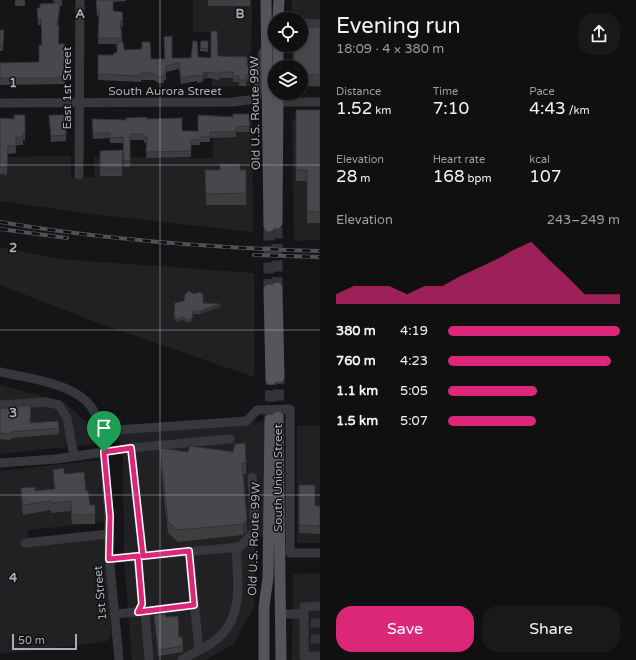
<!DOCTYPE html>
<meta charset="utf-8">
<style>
:root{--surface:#101011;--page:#19191a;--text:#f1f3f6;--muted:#9c9d9f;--line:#303031;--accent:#db2777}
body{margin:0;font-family:"Varela Round",sans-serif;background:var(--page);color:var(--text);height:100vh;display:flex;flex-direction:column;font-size:15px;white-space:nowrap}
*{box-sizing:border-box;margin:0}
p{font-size:13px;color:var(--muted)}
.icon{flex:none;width:22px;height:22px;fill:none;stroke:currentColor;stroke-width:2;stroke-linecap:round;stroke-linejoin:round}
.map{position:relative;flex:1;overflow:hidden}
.side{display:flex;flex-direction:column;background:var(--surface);width:316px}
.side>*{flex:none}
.controls{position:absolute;left:268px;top:12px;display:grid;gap:8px}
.controls a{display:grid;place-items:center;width:40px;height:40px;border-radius:50%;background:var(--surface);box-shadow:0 2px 6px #0003,0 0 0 1px var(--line);font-size:20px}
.scale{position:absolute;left:12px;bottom:10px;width:65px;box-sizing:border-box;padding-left:4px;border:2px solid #a9aeb5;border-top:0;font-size:11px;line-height:14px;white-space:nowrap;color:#a9aeb5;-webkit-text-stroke:3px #101011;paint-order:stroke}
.pin{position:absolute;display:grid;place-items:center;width:34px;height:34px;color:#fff;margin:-41px -17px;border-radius:50% 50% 50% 0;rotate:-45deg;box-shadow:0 0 4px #0007}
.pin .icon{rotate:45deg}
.round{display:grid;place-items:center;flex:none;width:42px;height:42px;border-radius:16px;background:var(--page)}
.headline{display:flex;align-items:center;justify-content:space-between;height:68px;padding:0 16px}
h1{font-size:22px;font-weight:600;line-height:30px}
.stats{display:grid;grid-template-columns:repeat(3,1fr);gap:6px;height:68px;padding:4px 16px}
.stats div{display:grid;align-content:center}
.stats b{font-size:17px;font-weight:600}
.stats small{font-size:11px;font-weight:400}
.stats p{font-size:11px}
.chart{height:112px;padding:8px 16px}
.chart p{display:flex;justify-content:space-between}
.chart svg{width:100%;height:72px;margin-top:4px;fill:var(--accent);opacity:.7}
.button{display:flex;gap:8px;margin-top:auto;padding:8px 16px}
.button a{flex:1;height:46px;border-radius:16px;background:var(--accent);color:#fff;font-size:16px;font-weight:600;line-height:46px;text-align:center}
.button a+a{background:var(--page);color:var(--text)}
ul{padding:0 16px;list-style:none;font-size:13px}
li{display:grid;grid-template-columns:64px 48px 1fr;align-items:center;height:30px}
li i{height:10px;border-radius:5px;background:var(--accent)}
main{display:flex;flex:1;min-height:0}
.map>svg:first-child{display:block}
.built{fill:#212123}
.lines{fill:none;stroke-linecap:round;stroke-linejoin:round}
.minor-tunnel{stroke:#333437;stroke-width:9;stroke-dasharray:9 4.5;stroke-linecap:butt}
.major-tunnel{stroke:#333437;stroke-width:11;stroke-dasharray:11 5.5;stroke-linecap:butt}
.minor{stroke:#37383b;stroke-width:9}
.major{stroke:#53555a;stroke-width:11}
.rail-casing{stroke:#505256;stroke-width:4}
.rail{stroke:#101011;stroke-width:2.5;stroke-dasharray:8;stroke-linecap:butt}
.wall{fill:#3d3e40}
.shaded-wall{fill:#323234}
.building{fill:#47484b;stroke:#323234}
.route-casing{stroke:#fff;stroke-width:8}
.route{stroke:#db2777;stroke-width:5}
.grid{fill:none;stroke:#a9aeb5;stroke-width:1;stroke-opacity:0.55}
.labels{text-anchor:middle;stroke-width:3;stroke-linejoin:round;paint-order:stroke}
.street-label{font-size:12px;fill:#a9aeb5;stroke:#101011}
.grid-label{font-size:13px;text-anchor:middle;font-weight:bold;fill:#a9aeb5;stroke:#101011;stroke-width:3;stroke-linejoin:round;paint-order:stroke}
</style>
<main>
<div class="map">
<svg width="320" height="660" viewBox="0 0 320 660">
<rect width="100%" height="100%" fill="#151517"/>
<g class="built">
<path d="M 193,0 L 252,0 L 251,86 L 212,87 L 212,32 L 193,32 Z"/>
<path d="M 292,0 L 320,0 L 320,87 L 301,87 L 301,67 L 292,67 L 292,45 L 301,45 L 301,19 L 292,19 Z"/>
<path d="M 213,118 L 252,118 L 253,232 L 83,213 L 0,201 L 0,157 L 71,156 L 71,177 L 94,177 L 94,157 L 213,158 Z"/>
<path d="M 320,118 L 320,240 L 294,241 L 292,119 Z"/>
<path d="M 0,247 L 60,259 L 254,273 L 254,377 L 98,323 L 0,285 Z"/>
<path d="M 0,385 L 64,402 L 91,426 L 95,444 L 0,454 Z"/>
<path d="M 266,421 L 265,537 L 255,538 L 254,607 L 233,645 L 205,660 L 132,660 L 124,560 L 123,459 L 117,435 Z"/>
<rect x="297" y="426" width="23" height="117"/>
<path d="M 100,460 L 106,522 L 28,530 L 29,541 L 105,534 L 111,636 L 105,642 L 0,654 L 0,471 Z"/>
<path d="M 320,573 L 320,660 L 292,660 L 293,574 Z"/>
</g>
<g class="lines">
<g class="minor-tunnel">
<path d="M 311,623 L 320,623"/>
<path d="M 311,639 L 320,639"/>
</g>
<g class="major-tunnel">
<path d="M 277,288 L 277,223"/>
<path d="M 269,290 L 269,226"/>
<path d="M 278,417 L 279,377"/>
<path d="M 270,418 L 271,379"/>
</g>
<g class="minor">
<path d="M 301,23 L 320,24"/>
<path d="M 278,102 L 320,102"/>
<path d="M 0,103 L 233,102 L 256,99 L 263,52"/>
<path d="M 79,175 L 80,0"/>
<path d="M 0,372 C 27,378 75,383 92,408 C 96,415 99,424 102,431"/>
<path d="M 0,405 L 46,402 L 59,405 L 67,418 L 74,456"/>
<path d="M 131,448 L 230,439"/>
<path d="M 0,463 L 56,459 L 104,452 L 102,431 L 247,421 L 257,410 L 290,409 L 290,553 L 320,553"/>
<path d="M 25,543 L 109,534"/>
<path d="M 189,551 L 199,650 C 246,629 238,589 236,547"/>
<path d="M 109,559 L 240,547 L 255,531 L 252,477"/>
<path d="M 320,606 L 304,607 L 304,656 L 320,656"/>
<path d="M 145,611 L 149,660"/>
<path d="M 138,612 L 194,605"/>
<path d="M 114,614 L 138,612 L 142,604 L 138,556"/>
<path d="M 280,614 L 304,614"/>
<path d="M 119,660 L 109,555 L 109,516 L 104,452 L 131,448 L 143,556"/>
<path d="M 182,660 L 199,650"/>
</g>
<g class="major">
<path d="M 266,0 L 269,226"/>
<path d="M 278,19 L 279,0"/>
<path d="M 278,67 L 278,45"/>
<path d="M 277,223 L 278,93"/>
<path d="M 277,288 L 279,377"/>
<path d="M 269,290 L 271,379"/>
<path d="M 278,417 L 281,660"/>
<path d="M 264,660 L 264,606 L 268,578 L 270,420"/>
</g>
<defs>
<g id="rail">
<path d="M 0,222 C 106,240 213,248 320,251"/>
<path d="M 0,229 L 67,238"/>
<path d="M 254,255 L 320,257"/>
</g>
</defs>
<use href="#rail" class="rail-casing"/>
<use href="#rail" class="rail"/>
</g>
<g class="wall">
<rect x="15" y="0" width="10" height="6"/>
<path d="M 53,0 L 62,0 L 62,6 L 60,6 L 58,26 L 59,44 L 65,44 L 65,84 L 0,85 L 0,63 L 39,62 L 39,45 L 42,45 L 41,25 L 38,25 L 37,8 L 40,8 L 54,3 Z"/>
<path d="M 96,0 L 126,0 L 126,1 L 113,2 L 113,11 L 122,12 L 123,26 L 121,26 L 122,42 L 124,50 L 151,59 L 191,58 L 198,57 L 211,58 L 218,56 L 247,66 L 249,66 L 249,81 L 246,81 L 246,86 L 239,86 L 239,82 L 233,82 L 233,78 L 220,78 L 219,80 L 208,78 L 203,79 L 203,82 L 197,83 L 197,81 L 181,84 L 179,69 L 166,72 L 166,80 L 164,80 L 164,83 L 158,83 L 154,80 L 141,80 L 141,82 L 98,80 L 98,55 L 114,55 L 117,53 L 117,44 L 98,44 L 99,16 L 97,16 Z"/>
<rect x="208" y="0" width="42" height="6"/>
<path d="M 304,27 L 320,27 L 320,86 L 301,86 L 301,67 L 294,67 L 293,45 L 301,45 Z"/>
<path d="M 0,30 L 4,30 L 3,51 L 0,51 Z"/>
<path d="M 208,41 L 208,52 L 200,51 L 200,48 Z"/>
<path d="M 296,110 L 320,110 L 320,223 L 307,223 L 307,181 L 296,181 Z"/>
<path d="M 249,114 L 250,132 L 236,132 L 236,137 L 210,138 L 210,142 L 200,142 L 200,145 L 191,145 L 191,157 L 146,158 L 147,143 L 144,143 L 144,140 L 130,140 L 130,167 L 124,167 L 123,143 L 110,143 L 110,138 L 93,139 L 92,119 L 126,120 L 147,119 L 182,131 L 198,131 L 233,117 Z"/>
<path d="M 25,115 L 25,141 L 23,140 L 23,145 L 16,145 L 16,153 L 8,154 L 7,175 L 0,174 L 0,118 L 14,119 Z"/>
<path d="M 49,115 L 66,115 L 66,141 L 51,142 Z"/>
<path d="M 123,150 L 122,176 L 100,176 L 100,151 Z"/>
<path d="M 205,170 L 246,170 L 246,205 L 206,205 Z"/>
<path d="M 184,301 L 203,303 L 220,307 L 200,314 L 193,314 L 192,321 L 189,323 L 183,320 L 177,322 L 174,318 L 175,303 Z"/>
<path d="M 0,408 L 31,423 L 59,428 L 59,434 L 11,438 L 11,440 L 0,439 Z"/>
<path d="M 160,448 L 246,463 L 246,474 L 243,474 L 247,531 L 243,535 L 178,542 L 168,533 L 160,459 Z"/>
<path d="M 53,470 L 64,474 L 86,491 L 90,505 L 95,505 L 95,524 L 72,524 L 71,511 L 51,513 L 51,510 L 23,515 L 21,498 L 21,488 L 35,491 L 54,489 Z"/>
<path d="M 299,485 L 315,506 L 320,506 L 320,534 L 299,533 Z"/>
<path d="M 154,615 L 166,617 L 179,637 L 183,646 L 183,652 L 158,656 Z"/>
</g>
<g class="shaded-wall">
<path d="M 60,3 L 60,10 L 57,33 L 57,26 Z"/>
<path d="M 208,72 L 208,78 L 203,79 L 203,73 Z"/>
<path d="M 220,72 L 220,78 L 219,80 L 219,74 Z"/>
<path d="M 220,304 L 220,307 L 200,314 L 200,311 Z"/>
<path d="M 193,311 L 192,321 L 189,323 L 189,320 Z"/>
<path d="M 183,317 L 183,320 L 177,322 L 177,319 Z"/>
<path d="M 247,520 L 247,531 L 243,535 L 243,524 Z"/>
</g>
<g class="building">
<path d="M 96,0 L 113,0 L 113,11 L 122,12 L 123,20 L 120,21 L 122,38 L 98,38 L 99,10 L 97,10 Z"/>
<path d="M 60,3 L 57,26 L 59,26 L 58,44 L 65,44 L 65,78 L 0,78 L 0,63 L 39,62 L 39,45 L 42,45 L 41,19 L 38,19 L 37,8 L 40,8 L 40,4 Z"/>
<path d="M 301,24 L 303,24 L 304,27 L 320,27 L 320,75 L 301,75 L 301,67 L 294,67 L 294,45 L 301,45 Z"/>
<path d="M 0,30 L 4,30 L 3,44 L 0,45 Z"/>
<path d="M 211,31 L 217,31 L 218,56 L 247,57 L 247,66 L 249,66 L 249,75 L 246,75 L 246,80 L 239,80 L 239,76 L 233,76 L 233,72 L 220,72 L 219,74 L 208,72 L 203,73 L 203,76 L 197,76 L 197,75 L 181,78 L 179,63 L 166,66 L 166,74 L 164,74 L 164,77 L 158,77 L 154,73 L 141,73 L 141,76 L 98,74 L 98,55 L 114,55 L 114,53 L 117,53 L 117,43 L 123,42 L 124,50 L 142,49 L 142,42 L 150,42 L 151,59 L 165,59 L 164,37 L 172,36 L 172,58 L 191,58 L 193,41 L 197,41 L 198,57 L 211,58 Z"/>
<path d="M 201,41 L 208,41 L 208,49 L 200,48 Z"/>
<path d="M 296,110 L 320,110 L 320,212 L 307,212 L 307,170 L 296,170 Z"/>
<path d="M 233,114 L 249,114 L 250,126 L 236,127 L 236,132 L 210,132 L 210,137 L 200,137 L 200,140 L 191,140 L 191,151 L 146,152 L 147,137 L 144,137 L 144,134 L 130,134 L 130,161 L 124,161 L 123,137 L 110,138 L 110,133 L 93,133 L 92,119 L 126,120 L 126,118 L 147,117 L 146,119 L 182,118 L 182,131 L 198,131 L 198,115 L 233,117 Z"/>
<path d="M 14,115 L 25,115 L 25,133 L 23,133 L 23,137 L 16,137 L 16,146 L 8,146 L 7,167 L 0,167 L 0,118 L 14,119 Z"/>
<path d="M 49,115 L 66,115 L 66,135 L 51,136 Z"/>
<path d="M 123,150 L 122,168 L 100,168 L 100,151 Z"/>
<path d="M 220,164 L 240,164 L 240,170 L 246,170 L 246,193 L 206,194 L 205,170 L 220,170 Z"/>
<path d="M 188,291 L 195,294 L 199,292 L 203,294 L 203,303 L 220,304 L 200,311 L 193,311 L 192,318 L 189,320 L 183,317 L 177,319 L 174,315 L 175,303 L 184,301 L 185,295 Z"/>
<path d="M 16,406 L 31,406 L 30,423 L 58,421 L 59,428 L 11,432 L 11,434 L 0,433 L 0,408 L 16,409 Z"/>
<path d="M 245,443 L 246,463 L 242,463 L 247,520 L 243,524 L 178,530 L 168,522 L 160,448 L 188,452 L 190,446 L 233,452 L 235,444 Z"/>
<path d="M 64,468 L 64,474 L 84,472 L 86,491 L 88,491 L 90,505 L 95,505 L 95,515 L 72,515 L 71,501 L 51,503 L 51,501 L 23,505 L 21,488 L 35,487 L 35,491 L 55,489 L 53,470 Z"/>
<path d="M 299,485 L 315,485 L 315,506 L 320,506 L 320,526 L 299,525 Z"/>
<path d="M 165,614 L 166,617 L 178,616 L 179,637 L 182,637 L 183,646 L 158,650 L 154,615 Z"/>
</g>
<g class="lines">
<defs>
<path id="route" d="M 131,448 L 143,556 L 189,551 L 194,605 L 138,612 L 142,604 L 138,556 L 109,559 L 110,516 L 104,452 Z"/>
</defs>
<use href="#route" class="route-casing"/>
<use href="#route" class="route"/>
</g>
<path class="grid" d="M 160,0 L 160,660M 0,165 L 320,165M 0,330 L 320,330M 0,495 L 320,495"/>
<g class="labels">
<g class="street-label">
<text transform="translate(67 88) rotate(-90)" y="4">East 1st Street</text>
<text x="165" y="95">South Aurora Street</text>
<text transform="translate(255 113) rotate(-91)" y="4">Old U.S. Route 99W</text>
<text transform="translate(278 478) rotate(-90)" y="4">South Union Street</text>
<text transform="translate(254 539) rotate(-88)" y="4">Old U.S. Route 99W</text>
<text transform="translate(100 593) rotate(-95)" y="4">1st Street</text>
</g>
</g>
<g class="grid-label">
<text x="80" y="18">A</text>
<text x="240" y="18">B</text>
<text x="13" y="87">1</text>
<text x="13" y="252">2</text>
<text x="13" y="417">3</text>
<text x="13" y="582">4</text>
</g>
</svg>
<div class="controls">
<a><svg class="icon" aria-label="locate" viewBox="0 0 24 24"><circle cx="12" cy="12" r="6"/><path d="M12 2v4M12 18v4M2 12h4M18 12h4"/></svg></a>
<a><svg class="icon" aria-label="layers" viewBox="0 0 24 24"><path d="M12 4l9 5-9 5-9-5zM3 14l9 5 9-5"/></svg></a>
</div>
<div class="scale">50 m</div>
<div class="pin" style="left:104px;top:452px;background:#1e9e55"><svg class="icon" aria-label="arrive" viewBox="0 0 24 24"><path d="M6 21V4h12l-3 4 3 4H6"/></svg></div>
</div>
<section class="side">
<div class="headline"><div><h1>Evening run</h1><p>18:09 · 4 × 380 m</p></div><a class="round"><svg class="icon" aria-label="share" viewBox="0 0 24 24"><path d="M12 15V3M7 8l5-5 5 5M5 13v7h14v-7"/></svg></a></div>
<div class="stats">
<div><p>Distance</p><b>1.52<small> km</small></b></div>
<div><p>Time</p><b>7:10</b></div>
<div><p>Pace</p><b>4:43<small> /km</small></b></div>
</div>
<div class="stats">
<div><p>Elevation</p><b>28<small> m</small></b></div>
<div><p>Heart rate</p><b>168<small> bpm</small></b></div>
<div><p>kcal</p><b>107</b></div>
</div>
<div class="chart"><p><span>Elevation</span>243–249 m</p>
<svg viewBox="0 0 160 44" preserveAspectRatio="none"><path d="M0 44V38L10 33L20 33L30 33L40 38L50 33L60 33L70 27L80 22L90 17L100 11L110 6L120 17L130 27L140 38L150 38L160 38V44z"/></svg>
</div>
<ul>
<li><b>380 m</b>4:19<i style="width:100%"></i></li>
<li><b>760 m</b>4:23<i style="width:95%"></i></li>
<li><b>1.1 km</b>5:05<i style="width:52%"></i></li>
<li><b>1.5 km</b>5:07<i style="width:51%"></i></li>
</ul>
<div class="button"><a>Save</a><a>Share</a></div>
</section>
</main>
